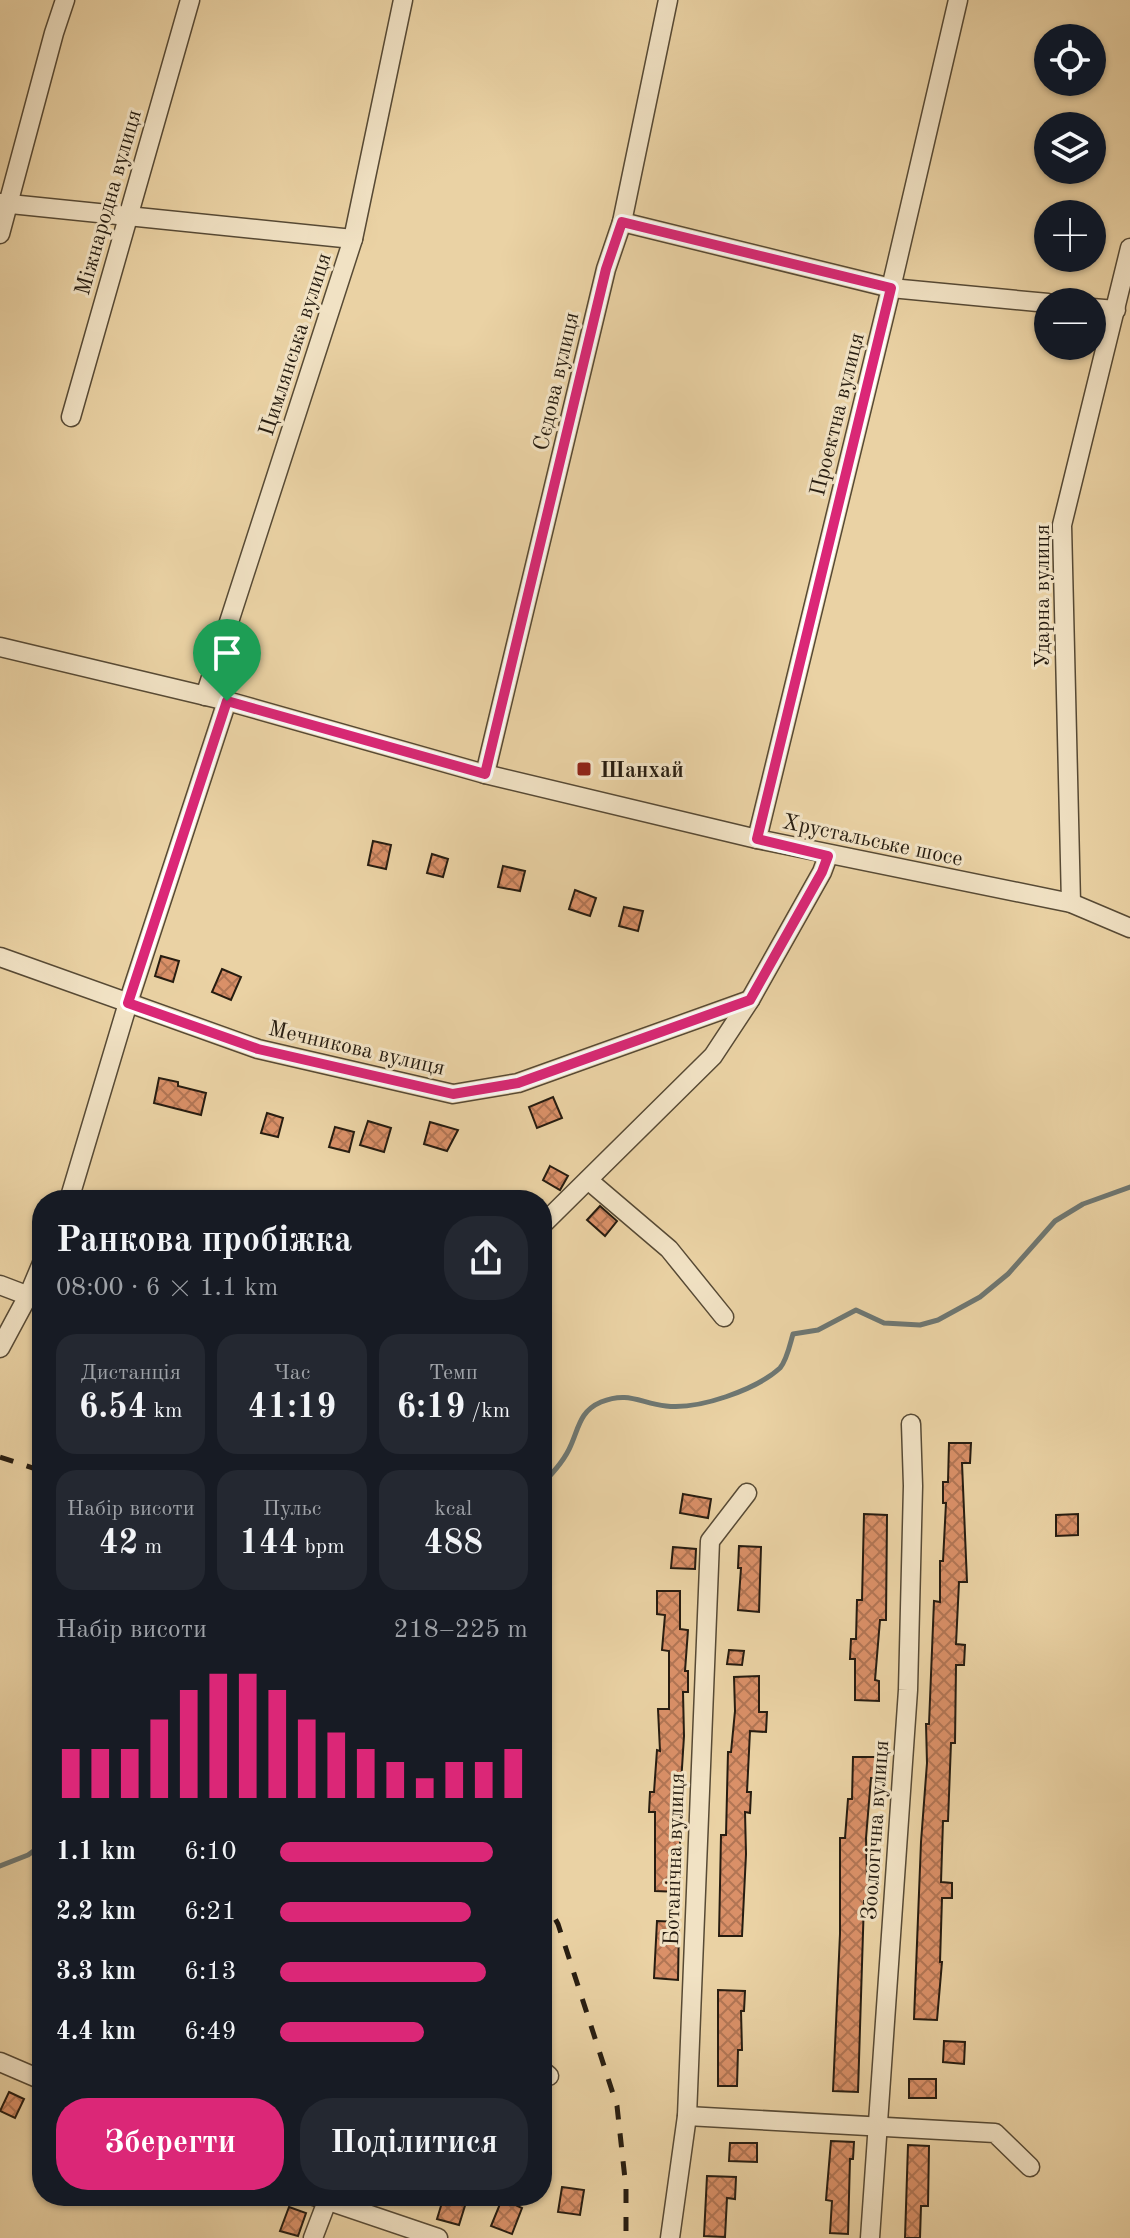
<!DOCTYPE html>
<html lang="uk">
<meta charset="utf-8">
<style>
:root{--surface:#171b24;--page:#242831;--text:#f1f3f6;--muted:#9ea1a6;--accent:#db2777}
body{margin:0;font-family:"Old Standard TT",serif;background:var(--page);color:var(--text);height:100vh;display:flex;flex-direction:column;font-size:30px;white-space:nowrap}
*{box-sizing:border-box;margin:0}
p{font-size:26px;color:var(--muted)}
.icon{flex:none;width:44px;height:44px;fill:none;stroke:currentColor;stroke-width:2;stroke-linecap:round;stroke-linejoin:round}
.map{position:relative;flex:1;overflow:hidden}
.panel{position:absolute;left:32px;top:1190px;width:520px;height:1016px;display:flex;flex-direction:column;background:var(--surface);border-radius:32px;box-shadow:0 2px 6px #0004}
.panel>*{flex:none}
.fabs{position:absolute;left:1034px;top:24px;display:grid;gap:16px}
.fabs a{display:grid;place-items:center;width:72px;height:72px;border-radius:50%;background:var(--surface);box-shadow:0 2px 6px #0004;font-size:40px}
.pin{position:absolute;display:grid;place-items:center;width:68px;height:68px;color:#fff;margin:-82px -34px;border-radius:50% 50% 50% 0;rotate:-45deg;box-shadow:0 0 8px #0007}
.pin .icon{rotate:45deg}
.round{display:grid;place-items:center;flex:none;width:84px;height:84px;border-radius:32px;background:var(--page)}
.summary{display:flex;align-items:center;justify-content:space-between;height:136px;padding:0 24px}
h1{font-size:36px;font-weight:800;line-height:60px}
.metrics{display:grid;grid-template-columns:repeat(3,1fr);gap:12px;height:136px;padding:8px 24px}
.metrics div{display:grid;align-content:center;border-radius:20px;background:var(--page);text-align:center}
.metrics b{font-size:34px;font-weight:800}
.metrics small{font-size:22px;font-weight:400}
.metrics p{font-size:22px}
.chart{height:224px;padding:16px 24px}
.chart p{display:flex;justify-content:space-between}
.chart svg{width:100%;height:144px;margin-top:8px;stroke:var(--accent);stroke-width:6}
.action{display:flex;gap:16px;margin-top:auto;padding:16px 24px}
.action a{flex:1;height:92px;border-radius:32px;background:var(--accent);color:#fff;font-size:32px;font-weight:800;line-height:92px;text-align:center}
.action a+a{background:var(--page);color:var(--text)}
ul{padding:0 24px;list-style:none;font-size:26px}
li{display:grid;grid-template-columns:128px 96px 1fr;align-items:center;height:60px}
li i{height:20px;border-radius:10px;background:var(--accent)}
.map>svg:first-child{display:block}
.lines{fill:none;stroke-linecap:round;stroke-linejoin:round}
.stream{stroke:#6e7772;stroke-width:5}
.building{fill:url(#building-cross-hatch);stroke:#261c10;stroke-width:2}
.minor-casing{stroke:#574a35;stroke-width:21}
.minor{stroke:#f1e2c4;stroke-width:18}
.rail{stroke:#261c10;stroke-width:5;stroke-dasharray:14 14;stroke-linecap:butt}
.route-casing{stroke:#fff;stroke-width:16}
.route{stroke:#db2777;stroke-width:10}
.poi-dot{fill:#8f2418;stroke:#f1e2c4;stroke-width:3}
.labels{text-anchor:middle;stroke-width:6;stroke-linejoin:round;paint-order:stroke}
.street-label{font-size:22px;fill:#261c10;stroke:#f1e2c4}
.poi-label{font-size:22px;font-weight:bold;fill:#261c10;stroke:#f1e2c4;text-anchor:start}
</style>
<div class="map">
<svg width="1130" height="2238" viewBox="0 0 1130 2238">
<defs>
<pattern id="building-cross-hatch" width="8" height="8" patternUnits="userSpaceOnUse" patternTransform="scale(2)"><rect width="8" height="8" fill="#da9068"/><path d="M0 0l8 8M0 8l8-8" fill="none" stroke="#b17554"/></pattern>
</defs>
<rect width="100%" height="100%" fill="#ead2a4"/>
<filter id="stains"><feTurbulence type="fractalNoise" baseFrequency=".0025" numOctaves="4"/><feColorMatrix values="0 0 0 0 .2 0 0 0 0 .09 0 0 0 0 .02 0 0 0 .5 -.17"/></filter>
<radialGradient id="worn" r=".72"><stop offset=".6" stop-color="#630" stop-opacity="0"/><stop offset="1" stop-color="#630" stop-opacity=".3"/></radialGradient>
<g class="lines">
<g class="stream">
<path d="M 542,1484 C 553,1473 565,1460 571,1445 C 579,1427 580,1411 601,1402 C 628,1391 640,1403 666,1406 C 698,1410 756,1390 780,1368 C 787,1360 790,1344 793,1334 L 818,1330 L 856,1310 L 884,1323 L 920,1325 L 938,1320 L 980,1297 L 1008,1274 L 1055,1221 L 1083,1204 L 1130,1187"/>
<path d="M 0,1866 L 28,1855 L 42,1845"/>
</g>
</g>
<g class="building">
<path d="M 373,841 L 391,845 L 386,869 L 368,865 Z"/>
<path d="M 432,854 L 448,859 L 443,877 L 427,873 Z"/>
<path d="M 503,866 L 525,871 L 520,891 L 498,887 Z"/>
<path d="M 575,890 L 596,898 L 590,916 L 569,909 Z"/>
<path d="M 624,907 L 643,911 L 638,931 L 619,926 Z"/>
<path d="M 161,956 L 179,961 L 173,982 L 155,976 Z"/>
<path d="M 222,969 L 241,977 L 231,1000 L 212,992 Z"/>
<path d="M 159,1078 L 178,1082 L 178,1086 L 206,1093 L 201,1115 L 154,1103 Z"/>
<path d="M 553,1097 L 562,1118 L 537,1128 L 529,1107 Z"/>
<path d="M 267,1113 L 283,1118 L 278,1137 L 261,1133 Z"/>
<path d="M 368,1121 L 391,1128 L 384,1152 L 360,1145 Z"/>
<path d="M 430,1122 L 458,1130 L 447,1151 L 424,1144 Z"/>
<path d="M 335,1127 L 354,1132 L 349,1152 L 329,1147 Z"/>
<path d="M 550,1166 L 568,1176 L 560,1190 L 543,1180 Z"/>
<path d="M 600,1206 L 617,1221 L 605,1236 L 587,1220 Z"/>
<path d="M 949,1443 L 971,1443 L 970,1463 L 962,1463 L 967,1582 L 959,1582 L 956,1644 L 965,1645 L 964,1665 L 956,1665 L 955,1743 L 951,1743 L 948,1821 L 943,1821 L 941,1882 L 952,1883 L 952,1898 L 942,1898 L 940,1962 L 942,1962 L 937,2020 L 914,2019 L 921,1842 L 927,1763 L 926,1724 L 929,1724 L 934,1601 L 940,1602 L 940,1561 L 943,1561 L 946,1503 L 943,1503 L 943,1482 L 948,1482 Z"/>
<path d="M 683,1494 L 711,1499 L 708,1518 L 680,1513 Z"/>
<path d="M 864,1514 L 887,1515 L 886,1620 L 880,1620 L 875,1680 L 879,1681 L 879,1701 L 855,1700 L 855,1659 L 850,1659 L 851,1639 L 856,1639 L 857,1600 L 862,1600 Z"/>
<path d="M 1078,1514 L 1078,1535 L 1056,1536 L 1056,1515 Z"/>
<path d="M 739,1546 L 761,1547 L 759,1612 L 738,1610 L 741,1568 L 738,1568 Z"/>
<path d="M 673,1547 L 696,1549 L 695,1569 L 671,1568 Z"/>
<path d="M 657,1591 L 680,1591 L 680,1629 L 688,1630 L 685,1671 L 688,1671 L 688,1692 L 683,1692 L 684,1736 L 678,1831 L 680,1831 L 680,1892 L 655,1891 L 655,1812 L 649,1812 L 650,1792 L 654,1792 L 657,1750 L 660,1751 L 658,1709 L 669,1709 L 669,1651 L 662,1650 L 665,1615 L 657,1614 Z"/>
<path d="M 729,1650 L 744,1651 L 742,1665 L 727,1664 Z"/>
<path d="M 759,1676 L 759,1712 L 767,1712 L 766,1732 L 750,1731 L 747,1792 L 751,1792 L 750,1813 L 745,1812 L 746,1854 L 742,1936 L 719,1936 L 721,1835 L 726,1835 L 728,1752 L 731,1752 L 735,1711 L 734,1677 Z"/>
<path d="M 853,1757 L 876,1757 L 876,1778 L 871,1778 L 866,1838 L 867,1879 L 870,1879 L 869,1901 L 864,1901 L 858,2092 L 833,2091 L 840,1934 L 840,1838 L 845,1838 L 848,1799 L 852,1799 Z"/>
<path d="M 657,1921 L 679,1922 L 678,1980 L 654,1978 Z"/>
<path d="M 718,1990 L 745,1991 L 744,2011 L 741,2011 L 742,2050 L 738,2050 L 737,2086 L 718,2086 Z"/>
<path d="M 944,2041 L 965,2042 L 964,2064 L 943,2062 Z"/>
<rect x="909" y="2079" width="27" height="19"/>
<path d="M 9,2092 L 24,2099 L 15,2118 L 0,2111 Z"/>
<path d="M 831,2141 L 854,2142 L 853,2159 L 850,2159 L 848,2234 L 830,2233 L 832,2201 L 826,2200 Z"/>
<path d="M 730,2143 L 757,2143 L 757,2162 L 729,2161 Z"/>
<path d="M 908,2145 L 929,2146 L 928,2206 L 921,2206 L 920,2238 L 905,2238 Z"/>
<path d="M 707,2176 L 736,2177 L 735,2199 L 727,2198 L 725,2237 L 704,2236 Z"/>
<path d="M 562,2187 L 584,2190 L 580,2215 L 558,2212 Z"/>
<path d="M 444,2196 L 468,2196 L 459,2225 L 437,2219 Z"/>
<path d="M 502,2199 L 522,2208 L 512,2234 L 491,2226 Z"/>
<path d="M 289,2207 L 306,2213 L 298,2236 L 280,2231 Z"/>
</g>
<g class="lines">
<defs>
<g id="minor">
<path d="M 0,203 L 353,239"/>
<path d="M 622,222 L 891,288 L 1048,303"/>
<path d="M 0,234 L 54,33 L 65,0"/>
<path d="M 1092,308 L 1116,310"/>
<path d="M 71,417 L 190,0"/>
<path d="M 0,647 L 227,701 L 485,774 L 757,839 L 1071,903 L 1130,928"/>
<path d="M 205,696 L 353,239 L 403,0"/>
<path d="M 485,774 L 606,269 L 622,222 L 668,0"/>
<path d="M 757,839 L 891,288 L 958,0"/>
<path d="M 1071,903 L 1062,525 L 1130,248"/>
<path d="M 0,957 L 258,1049 L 453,1094 L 518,1083 L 750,1000"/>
<path d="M 588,1180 L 669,1249 L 724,1317"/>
<path d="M 69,1200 L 128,1003 L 227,701"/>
<path d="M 542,1225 L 713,1056 L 750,1000 L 822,872 L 828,856"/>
<path d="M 0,1285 L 42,1301"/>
<path d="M 0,1348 L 29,1294 L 42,1263"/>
<path d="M 0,2062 L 42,2080"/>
<path d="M 542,2070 L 549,2076"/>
<path d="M 687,2116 L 995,2133 L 1030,2167"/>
<path d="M 314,2196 L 438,2238"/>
<path d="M 313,2238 L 329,2196"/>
<path d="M 670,2238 L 687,2116 L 710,1541 L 747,1493"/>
<path d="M 870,2238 L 908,1690 L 913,1486 L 911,1424"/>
</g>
</defs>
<use href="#minor" class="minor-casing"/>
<use href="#minor" class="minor"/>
<g class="rail">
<path d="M 0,1457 L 42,1471"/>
<path d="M 542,1895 L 558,1924 L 617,2106 L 626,2188 L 626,2238"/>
</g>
</g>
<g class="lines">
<defs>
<path id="route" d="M 622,222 L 891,288 L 757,839 L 828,856 L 822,872 L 750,1000 L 518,1083 L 453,1094 L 258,1049 L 128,1003 L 227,701 L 485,774 L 606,269 Z"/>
</defs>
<use href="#route" class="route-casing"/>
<use href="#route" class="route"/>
</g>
<rect class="poi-dot" x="576" y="761" width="16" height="16" rx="4"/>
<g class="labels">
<g class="street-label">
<text transform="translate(107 202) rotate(-74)" y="8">Міжнародна вулиця</text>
<text transform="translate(294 344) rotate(-72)" y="8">Цимлянська вулиця</text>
<text transform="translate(555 381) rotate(-77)" y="8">Сєдова вулиця</text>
<text transform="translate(836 414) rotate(-76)" y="8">Проектна вулиця</text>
<text transform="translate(1041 596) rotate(-90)" y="8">Ударна вулиця</text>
<text transform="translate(873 839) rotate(12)" y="8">Хрустальське шосе</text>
<text transform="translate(357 1047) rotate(13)" y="8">Мечникова вулиця</text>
<text transform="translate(874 1830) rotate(-86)" y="8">Зоологічна вулиця</text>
<text transform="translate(673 1859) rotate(-88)" y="8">Ботанічна вулиця</text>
</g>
<g class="poi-label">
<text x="600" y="777">Шанхай</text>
</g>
</g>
<rect width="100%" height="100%" filter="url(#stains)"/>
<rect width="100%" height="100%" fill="url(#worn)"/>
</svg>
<div class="fabs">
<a><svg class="icon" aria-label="locate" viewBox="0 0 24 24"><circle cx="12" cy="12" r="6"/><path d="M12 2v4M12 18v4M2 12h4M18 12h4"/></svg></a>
<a><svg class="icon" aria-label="layers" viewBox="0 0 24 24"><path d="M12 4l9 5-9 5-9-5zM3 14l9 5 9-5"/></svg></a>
<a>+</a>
<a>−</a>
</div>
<div class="pin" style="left:227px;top:701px;background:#1e9e55"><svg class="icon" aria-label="arrive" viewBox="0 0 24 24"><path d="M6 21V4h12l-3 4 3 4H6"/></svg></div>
<section class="panel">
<div class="summary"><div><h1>Ранкова пробіжка</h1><p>08:00 · 6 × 1.1 km</p></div><a class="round"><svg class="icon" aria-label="share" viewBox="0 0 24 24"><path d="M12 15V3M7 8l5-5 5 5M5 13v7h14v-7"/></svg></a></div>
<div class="metrics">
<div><p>Дистанція</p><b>6.54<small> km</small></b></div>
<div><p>Час</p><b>41:19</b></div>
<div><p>Темп</p><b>6:19<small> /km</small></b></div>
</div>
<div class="metrics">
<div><p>Набір висоти</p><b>42<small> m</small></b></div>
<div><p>Пульс</p><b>144<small> bpm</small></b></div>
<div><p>kcal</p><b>488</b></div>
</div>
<div class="chart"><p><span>Набір висоти</span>218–225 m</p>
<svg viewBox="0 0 160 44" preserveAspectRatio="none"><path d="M5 44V29M15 44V29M25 44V29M35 44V20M45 44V11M55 44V6M65 44V6M75 44V11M85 44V20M95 44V24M105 44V29M115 44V33M125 44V38M135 44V33M145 44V33M155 44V29"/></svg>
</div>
<ul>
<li><b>1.1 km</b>6:10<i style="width:86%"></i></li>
<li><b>2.2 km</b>6:21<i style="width:77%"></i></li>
<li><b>3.3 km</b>6:13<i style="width:83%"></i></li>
<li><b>4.4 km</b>6:49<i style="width:58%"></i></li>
</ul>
<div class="action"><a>Зберегти</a><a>Поділитися</a></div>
</section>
</div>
